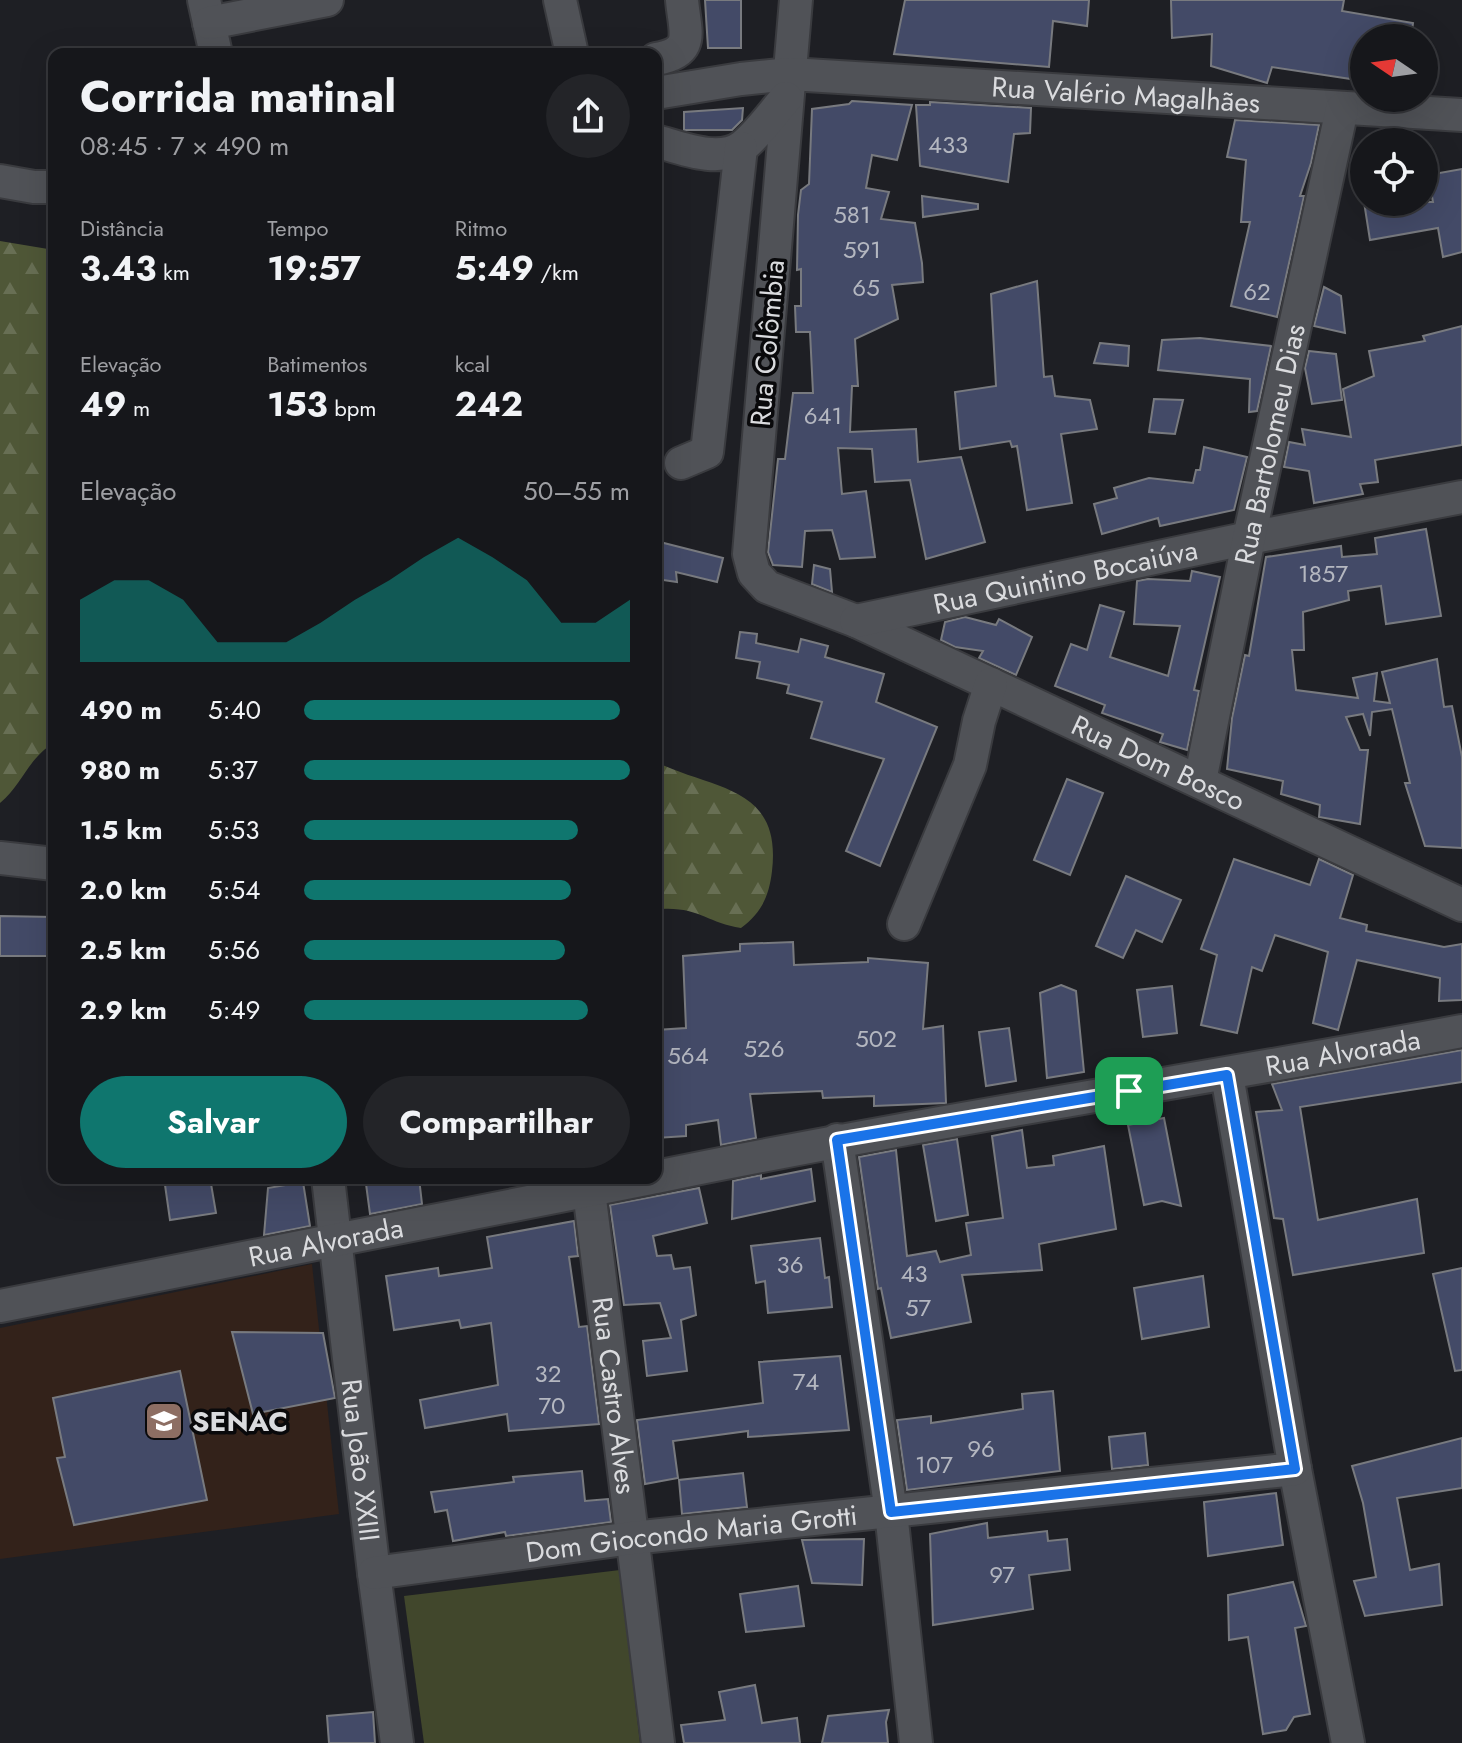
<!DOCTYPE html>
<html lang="pt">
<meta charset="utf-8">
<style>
:root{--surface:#16171b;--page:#232428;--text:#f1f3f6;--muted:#9e9fa3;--line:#35363a;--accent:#0f766e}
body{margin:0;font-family:Jost,sans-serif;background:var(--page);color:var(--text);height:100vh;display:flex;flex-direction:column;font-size:30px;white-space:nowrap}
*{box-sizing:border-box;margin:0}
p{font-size:26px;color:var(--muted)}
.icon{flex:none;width:44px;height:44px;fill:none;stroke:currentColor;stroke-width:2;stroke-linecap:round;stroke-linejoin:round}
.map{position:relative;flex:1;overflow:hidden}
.sheet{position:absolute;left:48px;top:48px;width:614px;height:1136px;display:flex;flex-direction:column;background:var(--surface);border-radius:16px;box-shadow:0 8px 32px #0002,0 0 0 2px var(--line)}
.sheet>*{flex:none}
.needle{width:52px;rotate:283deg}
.controls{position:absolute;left:1350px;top:24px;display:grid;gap:16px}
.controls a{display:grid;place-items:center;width:88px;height:88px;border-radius:50%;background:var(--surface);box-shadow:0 8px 32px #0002,0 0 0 2px var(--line);font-size:40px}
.pin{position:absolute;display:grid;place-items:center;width:68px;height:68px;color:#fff;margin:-34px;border-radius:16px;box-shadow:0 4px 12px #0006}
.round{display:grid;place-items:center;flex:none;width:84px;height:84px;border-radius:42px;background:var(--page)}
.overview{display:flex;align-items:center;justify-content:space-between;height:136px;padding:0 32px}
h1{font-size:44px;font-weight:700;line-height:60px}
.metrics{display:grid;grid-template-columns:repeat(3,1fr);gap:12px;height:136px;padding:8px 32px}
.metrics div{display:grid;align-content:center}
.metrics b{font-size:34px;font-weight:700}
.metrics small{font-size:22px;font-weight:400}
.metrics p{font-size:22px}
.chart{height:224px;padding:16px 32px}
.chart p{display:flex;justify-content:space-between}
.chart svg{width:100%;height:144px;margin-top:8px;fill:var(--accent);opacity:.7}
.primary-button{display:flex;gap:16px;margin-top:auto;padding:16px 32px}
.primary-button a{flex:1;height:92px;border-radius:48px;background:var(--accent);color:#fff;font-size:32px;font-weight:700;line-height:92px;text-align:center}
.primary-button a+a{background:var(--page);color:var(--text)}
ul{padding:0 32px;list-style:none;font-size:26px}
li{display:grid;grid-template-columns:128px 96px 1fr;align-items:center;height:60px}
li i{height:20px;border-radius:10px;background:var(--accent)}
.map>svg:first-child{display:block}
.education{fill:#33221a}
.forest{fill:url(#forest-firs)}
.park{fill:#41472c}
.building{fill:#434a67;stroke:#787a7f;stroke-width:2}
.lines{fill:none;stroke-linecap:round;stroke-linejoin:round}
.minor-casing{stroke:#3a3b3f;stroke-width:36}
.minor{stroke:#505257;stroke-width:32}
.route-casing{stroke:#fff;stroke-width:16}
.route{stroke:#1a73e8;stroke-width:10}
.labels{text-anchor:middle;stroke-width:7;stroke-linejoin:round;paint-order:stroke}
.number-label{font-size:24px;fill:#b4b7c0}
.street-label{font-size:28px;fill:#dadbde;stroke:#09090b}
.poi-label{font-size:28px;font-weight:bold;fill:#dadbde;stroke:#09090b;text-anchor:start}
</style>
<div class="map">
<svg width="1462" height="1743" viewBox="0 0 1462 1743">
<defs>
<pattern id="forest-firs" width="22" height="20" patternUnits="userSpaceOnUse" patternTransform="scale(2)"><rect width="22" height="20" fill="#4f5737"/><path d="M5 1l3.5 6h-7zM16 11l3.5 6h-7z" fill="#686f54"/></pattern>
</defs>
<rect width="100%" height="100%" fill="#1e1f24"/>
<path class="education" d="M 312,1264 L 339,1514 L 0,1559 L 0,1328 Z"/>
<g class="forest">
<path d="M 0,241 L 54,250 L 54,743 C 28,758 23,784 0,803 Z"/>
<path d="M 656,762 C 713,790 782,785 772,871 C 769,897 761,913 741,928 C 708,923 698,907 662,909 L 656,915 Z"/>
</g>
<path class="park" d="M 620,1570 L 640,1743 L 424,1743 L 404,1596 Z"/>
<g class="building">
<path d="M 705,0 L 741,0 L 741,48 L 708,48 Z"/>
<path d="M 905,0 L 1089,0 L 1087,26 L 1053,21 L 1049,67 L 894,54 Z"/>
<path d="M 1171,0 L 1344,0 L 1342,11 L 1413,23 L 1411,38 L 1364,38 L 1364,81 L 1272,67 L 1267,83 L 1211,66 L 1212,34 L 1172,38 Z"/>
<path d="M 852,101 L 912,105 L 897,160 L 872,155 L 866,188 L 889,192 L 881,219 L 915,223 L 922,263 L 923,282 L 892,285 L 898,319 L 855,339 L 858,386 L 852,386 L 850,432 L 916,429 L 918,462 L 961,457 L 985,542 L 926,559 L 910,480 L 875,482 L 872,449 L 838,448 L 842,494 L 866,491 L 875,557 L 840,559 L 832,530 L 805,531 L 802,567 L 773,565 L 768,552 L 778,459 L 785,459 L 793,393 L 813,393 L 810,332 L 796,332 L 795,306 L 801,306 L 801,269 L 797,270 L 798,215 L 801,190 L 809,184 L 812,109 L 849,104 Z"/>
<path d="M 930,102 L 1031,108 L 1030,133 L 1014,134 L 1008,182 L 920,166 L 916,105 L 930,105 Z"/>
<path d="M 743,108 L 742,120 L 732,130 L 684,130 L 684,112 Z"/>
<path d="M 1235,120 L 1319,125 L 1311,163 L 1300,196 L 1304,196 L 1277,317 L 1231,306 L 1250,222 L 1241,222 L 1246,160 L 1227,157 Z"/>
<path d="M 1462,169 L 1462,252 L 1443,257 L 1438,228 L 1370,240 L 1364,202 L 1433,202 L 1428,175 Z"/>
<path d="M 922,196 L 978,204 L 978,209 L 923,217 Z"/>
<path d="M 1037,281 L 1044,377 L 1052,376 L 1055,396 L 1090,400 L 1097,429 L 1061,434 L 1072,503 L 1027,510 L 1017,446 L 1012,447 L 1010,441 L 960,449 L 955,392 L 996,386 L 991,294 Z"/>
<path d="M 1324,287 L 1341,296 L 1345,333 L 1314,326 Z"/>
<path d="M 1462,326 L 1462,445 L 1375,460 L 1378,482 L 1360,484 L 1363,494 L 1314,503 L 1309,471 L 1284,467 L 1289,442 L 1305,445 L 1302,429 L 1351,437 L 1343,389 L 1374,376 L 1369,351 L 1425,341 L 1423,336 Z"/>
<path d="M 1200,338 L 1271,346 L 1257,411 L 1249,412 L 1250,379 L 1158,370 L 1162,340 Z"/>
<path d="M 1100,343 L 1129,346 L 1128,366 L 1094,363 Z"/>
<path d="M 1309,351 L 1336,354 L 1342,400 L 1312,404 L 1305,368 Z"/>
<path d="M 1154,399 L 1183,400 L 1175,434 L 1149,432 Z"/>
<path d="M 1204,447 L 1247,457 L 1234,510 L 1160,526 L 1158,518 L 1102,534 L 1094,504 L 1117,498 L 1114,488 L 1149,478 L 1193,483 L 1196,470 L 1200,470 Z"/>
<path d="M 1426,529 L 1441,616 L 1386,624 L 1381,586 L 1348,591 L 1349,600 L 1303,612 L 1304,650 L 1292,650 L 1296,690 L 1358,698 L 1353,678 L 1377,673 L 1374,701 L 1390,703 L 1382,672 L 1437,659 L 1444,707 L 1452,706 L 1462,757 L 1462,848 L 1425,846 L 1405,783 L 1410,783 L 1392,709 L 1372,712 L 1370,736 L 1363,714 L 1346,717 L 1360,750 L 1368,750 L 1360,824 L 1319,817 L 1320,805 L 1281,794 L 1283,781 L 1227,769 L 1232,718 L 1245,655 L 1249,656 L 1266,557 L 1341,546 L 1342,557 L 1377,554 L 1375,538 Z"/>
<path d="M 656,541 L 723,558 L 717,582 L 676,572 L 677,582 L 656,579 Z"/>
<path d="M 814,565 L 830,569 L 832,592 L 812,584 Z"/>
<path d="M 1192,571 L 1220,577 L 1194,690 L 1199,691 L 1187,750 L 1160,742 L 1163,734 L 1102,713 L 1105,705 L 1055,686 L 1071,644 L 1087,650 L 1100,605 L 1124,612 L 1110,657 L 1168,676 L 1180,626 L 1134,624 L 1137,581 L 1148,579 L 1190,581 Z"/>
<path d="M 965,617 L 996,625 L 999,619 L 1032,637 L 1016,675 L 979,658 L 983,651 L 955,647 L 941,640 L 945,622 Z"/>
<path d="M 740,632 L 757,634 L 756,643 L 798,652 L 801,639 L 828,646 L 825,657 L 884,674 L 876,702 L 937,727 L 880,866 L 846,851 L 884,759 L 811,738 L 822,702 L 787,693 L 789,685 L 757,678 L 760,662 L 736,658 Z"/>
<path d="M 1067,779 L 1103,793 L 1070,875 L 1034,860 Z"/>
<path d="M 1234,859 L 1310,885 L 1319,859 L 1353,875 L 1340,918 L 1367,925 L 1366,931 L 1444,947 L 1462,944 L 1462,1000 L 1439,1001 L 1440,978 L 1357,960 L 1338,1030 L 1313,1023 L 1328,952 L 1275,935 L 1262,971 L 1252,967 L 1237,1033 L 1201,1025 L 1217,955 L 1201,949 Z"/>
<path d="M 1126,876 L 1181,900 L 1162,942 L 1136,930 L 1123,958 L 1096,946 Z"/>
<path d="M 0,916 L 54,917 L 54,956 L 0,956 Z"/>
<path d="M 793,942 L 794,965 L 868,962 L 868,958 L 928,963 L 923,1029 L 943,1026 L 946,1103 L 874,1106 L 874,1096 L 823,1098 L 822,1091 L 750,1094 L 756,1138 L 721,1145 L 718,1120 L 686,1125 L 686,1136 L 656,1138 L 656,1030 L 686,1028 L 683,956 L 740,951 L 740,944 Z"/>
<path d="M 1061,985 L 1076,991 L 1084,1072 L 1047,1078 L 1040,993 Z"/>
<path d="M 1172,986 L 1177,1033 L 1143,1037 L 1137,990 Z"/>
<path d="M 1009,1028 L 1016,1081 L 986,1086 L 979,1032 Z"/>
<path d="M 1462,1050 L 1462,1082 L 1300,1107 L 1318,1220 L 1417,1199 L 1424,1253 L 1293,1275 L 1283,1219 L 1274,1218 L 1256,1112 L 1282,1110 L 1272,1084 Z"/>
<path d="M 1164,1118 L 1181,1206 L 1162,1201 L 1144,1205 L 1128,1125 Z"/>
<path d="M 1022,1130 L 1027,1168 L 1054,1165 L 1053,1156 L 1104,1146 L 1116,1229 L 1039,1244 L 1042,1270 L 962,1275 L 971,1322 L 891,1338 L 881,1288 L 878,1289 L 859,1157 L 896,1150 L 907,1256 L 936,1251 L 940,1262 L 971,1255 L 966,1223 L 1003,1218 L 992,1136 Z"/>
<path d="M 957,1139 L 968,1215 L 936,1221 L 923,1145 Z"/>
<path d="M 811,1169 L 815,1201 L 732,1219 L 733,1181 L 761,1175 L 761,1179 Z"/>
<path d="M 164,1178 L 210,1178 L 216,1213 L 170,1220 Z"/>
<path d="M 396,1178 L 419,1178 L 422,1204 L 370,1214 L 366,1184 Z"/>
<path d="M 303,1182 L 310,1226 L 264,1235 L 268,1188 Z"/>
<path d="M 699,1188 L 707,1223 L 653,1236 L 657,1256 L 671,1255 L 674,1269 L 690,1267 L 696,1315 L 681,1320 L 687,1371 L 647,1376 L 643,1341 L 671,1338 L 660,1303 L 624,1305 L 610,1205 Z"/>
<path d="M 574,1221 L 578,1256 L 569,1257 L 579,1327 L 587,1326 L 599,1424 L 509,1431 L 507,1414 L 425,1428 L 420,1400 L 498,1385 L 491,1323 L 461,1328 L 459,1320 L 394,1330 L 386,1276 L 438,1268 L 439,1276 L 492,1268 L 487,1237 Z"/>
<path d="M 820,1238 L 825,1278 L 829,1277 L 832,1307 L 768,1313 L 765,1281 L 756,1283 L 751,1246 Z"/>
<path d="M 1462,1268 L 1462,1370 L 1455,1371 L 1433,1274 Z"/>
<path d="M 1203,1276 L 1209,1327 L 1142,1339 L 1134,1288 Z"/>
<path d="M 232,1332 L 323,1333 L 335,1398 L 253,1414 Z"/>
<path d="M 840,1356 L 849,1430 L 748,1437 L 748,1431 L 673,1441 L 678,1478 L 645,1484 L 637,1420 L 763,1403 L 759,1362 Z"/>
<path d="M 180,1371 L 207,1500 L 74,1525 L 57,1458 L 65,1457 L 53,1398 Z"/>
<path d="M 1053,1391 L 1060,1471 L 907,1490 L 897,1420 L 931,1416 L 931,1423 L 1023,1409 L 1022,1394 Z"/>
<path d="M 1145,1433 L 1148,1465 L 1112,1469 L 1109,1437 Z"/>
<path d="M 1462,1438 L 1462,1488 L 1397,1498 L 1410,1570 L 1439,1564 L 1442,1605 L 1365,1616 L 1354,1581 L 1376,1577 L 1363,1503 L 1352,1466 Z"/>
<path d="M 582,1471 L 585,1501 L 608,1499 L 611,1522 L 506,1536 L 505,1532 L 453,1541 L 447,1510 L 435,1512 L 431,1492 L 514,1482 L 513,1477 Z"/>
<path d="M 743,1473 L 747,1507 L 682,1514 L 679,1480 Z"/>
<path d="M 1276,1493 L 1283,1545 L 1208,1556 L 1204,1502 Z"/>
<path d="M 987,1523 L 988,1538 L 1047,1531 L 1048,1541 L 1067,1539 L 1070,1570 L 1029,1575 L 1033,1609 L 933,1625 L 930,1534 Z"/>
<path d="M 864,1539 L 862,1585 L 812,1583 L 802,1540 Z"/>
<path d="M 1293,1582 L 1306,1626 L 1295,1628 L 1310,1714 L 1294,1717 L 1286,1730 L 1263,1734 L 1248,1637 L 1229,1640 L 1228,1595 Z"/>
<path d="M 798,1586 L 804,1626 L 746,1632 L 740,1594 Z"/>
<path d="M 755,1685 L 762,1723 L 797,1718 L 800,1743 L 684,1743 L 681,1725 L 725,1720 L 719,1692 Z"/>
<path d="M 889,1710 L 886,1722 L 888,1743 L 822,1743 L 828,1716 Z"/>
<path d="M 373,1712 L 375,1743 L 329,1743 L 327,1716 Z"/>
</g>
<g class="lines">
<defs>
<g id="minor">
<path d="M 204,0 L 216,54"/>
<path d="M 560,0 L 572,54"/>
<path id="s1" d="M 796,0 L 749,554 L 754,573 L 767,587 L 856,621 L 1462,905"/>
<path d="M 209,23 L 327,0"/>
<path d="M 656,59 C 696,52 685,33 682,0"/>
<path id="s2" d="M 656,93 L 741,79 L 790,74 L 1462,115"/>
<path d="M 656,141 C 681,148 720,164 743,146 C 759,133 773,113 786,98"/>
<path d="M 0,181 L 34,187 L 54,187"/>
<path d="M 681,463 L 707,452 L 741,148"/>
<path id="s3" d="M 856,621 L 1249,538 L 1462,497"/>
<path id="s4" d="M 1200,781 L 1249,538 L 1342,109"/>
<path d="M 0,858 L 54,864"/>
<path d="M 904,924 L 970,765 L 979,721 L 991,684"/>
<path d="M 1227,1075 L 1295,1469 L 1348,1743"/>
<path d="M 837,1140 L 891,1512 L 916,1743"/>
<path id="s5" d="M 656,1177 C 923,1122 1194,1081 1462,1031"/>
<path id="s6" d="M 328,1178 L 374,1573 L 397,1743"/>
<path id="s7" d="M 589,1191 L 658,1743"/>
<path id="s8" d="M 0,1306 L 651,1178"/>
<path id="s9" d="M 374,1573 L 632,1538 L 1295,1469"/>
</g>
</defs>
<use href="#minor" class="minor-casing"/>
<use href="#minor" class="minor"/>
</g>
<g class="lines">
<defs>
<path id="route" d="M 1227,1075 L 1295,1469 L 891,1512 L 837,1140 Z"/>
</defs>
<use href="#route" class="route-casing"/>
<use href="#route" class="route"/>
</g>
<defs>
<symbol id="university-square" viewBox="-11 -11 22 22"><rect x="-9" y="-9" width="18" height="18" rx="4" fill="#8d6e63" stroke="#09090b"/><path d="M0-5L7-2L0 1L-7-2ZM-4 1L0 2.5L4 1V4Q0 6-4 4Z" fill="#fff"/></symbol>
</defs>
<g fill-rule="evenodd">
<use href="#university-square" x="142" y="1399" width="44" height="44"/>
</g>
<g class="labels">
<g class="number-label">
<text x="948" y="153">433</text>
<text x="852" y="223">581</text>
<text x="862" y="258">591</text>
<text x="866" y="296">65</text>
<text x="1257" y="300">62</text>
<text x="823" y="424">641</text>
<text x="1323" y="582">1857</text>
<text x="876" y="1047">502</text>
<text x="764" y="1057">526</text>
<text x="688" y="1064">564</text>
<text x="790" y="1273">36</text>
<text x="914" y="1282">43</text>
<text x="918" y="1316">57</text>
<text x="548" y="1382">32</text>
<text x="806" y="1390">74</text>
<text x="552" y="1414">70</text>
<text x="981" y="1457">96</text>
<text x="934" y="1473">107</text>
<text x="1002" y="1583">97</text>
</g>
<g class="street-label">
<text dy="10" stroke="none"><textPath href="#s2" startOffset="472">Rua Valério Magalhães</textPath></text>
<text transform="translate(767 343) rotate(-85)" y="10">Rua Colômbia</text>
<text dy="10" stroke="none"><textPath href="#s4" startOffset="344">Rua Bartolomeu Dias</textPath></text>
<text dy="10" stroke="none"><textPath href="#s3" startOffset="214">Rua Quintino Bocaiúva</textPath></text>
<text dy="10" stroke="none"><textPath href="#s1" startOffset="1024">Rua Dom Bosco</textPath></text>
<text dy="10" stroke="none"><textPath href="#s5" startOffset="698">Rua Alvorada</textPath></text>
<text dy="10" stroke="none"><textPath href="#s8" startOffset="332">Rua Alvorada</textPath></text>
<text dy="10" stroke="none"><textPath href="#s7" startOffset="206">Rua Castro Alves</textPath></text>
<text dy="10" stroke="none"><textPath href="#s6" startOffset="284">Rua João XXIII</textPath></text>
<text dy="10" stroke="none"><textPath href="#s9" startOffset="320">Dom Giocondo Maria Grotti</textPath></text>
</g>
<g class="poi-label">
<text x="192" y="1431">SENAC</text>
</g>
</g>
</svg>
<div class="controls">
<a><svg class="needle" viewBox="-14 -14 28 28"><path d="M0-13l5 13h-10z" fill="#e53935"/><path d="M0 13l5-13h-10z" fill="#9e9fa3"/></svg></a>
<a><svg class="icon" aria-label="locate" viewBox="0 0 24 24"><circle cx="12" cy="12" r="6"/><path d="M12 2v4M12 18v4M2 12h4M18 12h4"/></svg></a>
</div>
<div class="pin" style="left:1129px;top:1091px;background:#1e9e55"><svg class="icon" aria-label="arrive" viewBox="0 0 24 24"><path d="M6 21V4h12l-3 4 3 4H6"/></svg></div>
<section class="sheet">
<div class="overview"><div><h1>Corrida matinal</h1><p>08:45 · 7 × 490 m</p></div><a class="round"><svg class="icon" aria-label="share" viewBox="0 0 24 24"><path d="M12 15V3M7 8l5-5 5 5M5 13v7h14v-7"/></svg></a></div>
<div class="metrics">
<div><p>Distância</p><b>3.43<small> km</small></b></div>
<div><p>Tempo</p><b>19:57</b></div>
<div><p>Ritmo</p><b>5:49<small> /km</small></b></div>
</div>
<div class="metrics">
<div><p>Elevação</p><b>49<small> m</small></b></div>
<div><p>Batimentos</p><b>153<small> bpm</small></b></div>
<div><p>kcal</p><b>242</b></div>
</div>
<div class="chart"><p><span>Elevação</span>50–55 m</p>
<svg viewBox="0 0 160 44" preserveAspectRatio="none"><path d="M0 44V25L10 19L20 19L30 25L40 38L50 38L60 38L70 32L80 25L90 19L100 12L110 6L120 12L130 19L140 32L150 32L160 25V44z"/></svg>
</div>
<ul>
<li><b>490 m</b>5:40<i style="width:97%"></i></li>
<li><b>980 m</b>5:37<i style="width:100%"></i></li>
<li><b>1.5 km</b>5:53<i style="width:84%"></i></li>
<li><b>2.0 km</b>5:54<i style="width:82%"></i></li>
<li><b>2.5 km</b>5:56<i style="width:80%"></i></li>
<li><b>2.9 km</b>5:49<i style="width:87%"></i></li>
</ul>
<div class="primary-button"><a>Salvar</a><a>Compartilhar</a></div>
</section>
</div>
